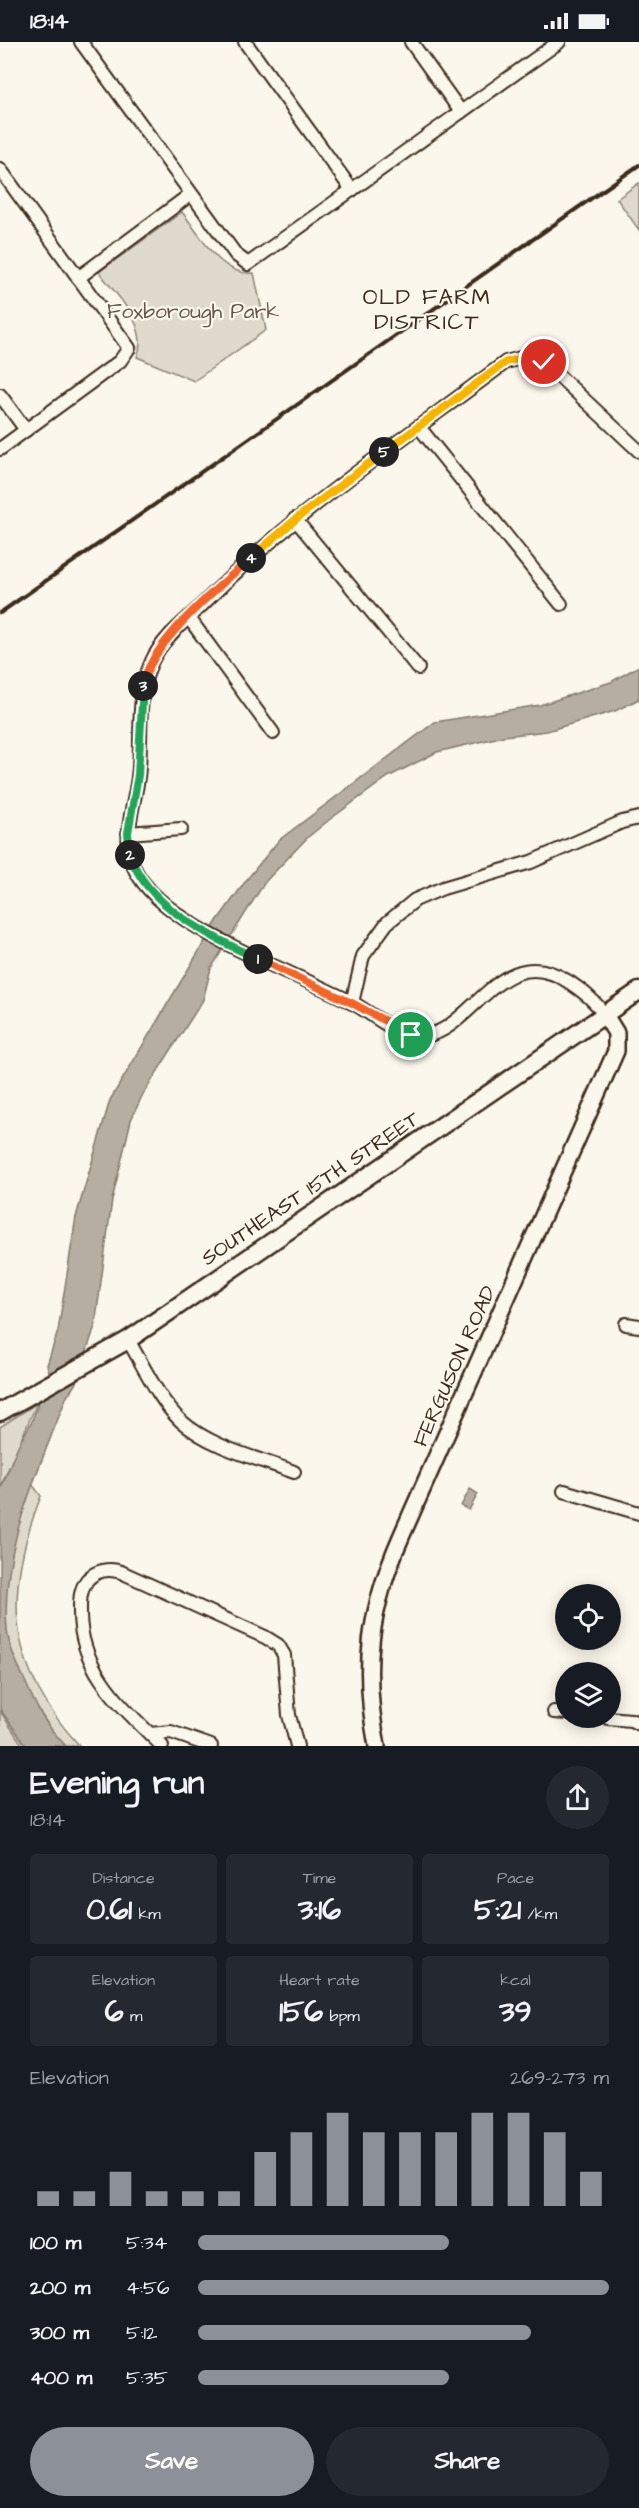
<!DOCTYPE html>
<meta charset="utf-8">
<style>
:root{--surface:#171b24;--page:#242831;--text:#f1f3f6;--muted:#9ea1a6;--accent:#8c9099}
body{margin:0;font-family:"Architects Daughter",sans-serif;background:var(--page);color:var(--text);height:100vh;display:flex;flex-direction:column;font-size:22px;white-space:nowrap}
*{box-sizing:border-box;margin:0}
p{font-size:20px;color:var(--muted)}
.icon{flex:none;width:33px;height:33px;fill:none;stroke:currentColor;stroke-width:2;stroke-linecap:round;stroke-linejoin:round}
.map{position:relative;height:1704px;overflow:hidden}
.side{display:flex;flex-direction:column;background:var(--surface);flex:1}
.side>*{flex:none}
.buttons{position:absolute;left:555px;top:1542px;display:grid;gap:12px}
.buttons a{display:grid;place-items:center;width:66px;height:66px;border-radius:50%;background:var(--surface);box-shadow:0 3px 15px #0003;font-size:30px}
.pin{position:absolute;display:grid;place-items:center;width:51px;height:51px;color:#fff;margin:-26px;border:3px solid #fff;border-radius:50%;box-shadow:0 2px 6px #0007}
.km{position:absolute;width:30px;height:30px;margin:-15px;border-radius:50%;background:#222;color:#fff;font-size:16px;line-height:30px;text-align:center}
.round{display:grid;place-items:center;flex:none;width:63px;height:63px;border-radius:32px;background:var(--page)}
.head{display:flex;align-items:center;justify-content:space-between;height:102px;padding:0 30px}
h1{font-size:33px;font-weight:700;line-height:45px}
.figures{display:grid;grid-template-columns:repeat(3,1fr);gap:9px;height:102px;padding:6px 30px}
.figures div{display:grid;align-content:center;border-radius:6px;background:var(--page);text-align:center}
.figures b{font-size:30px;font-weight:700}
.figures small{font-size:16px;font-weight:400}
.figures p{font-size:16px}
.chart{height:168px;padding:12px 30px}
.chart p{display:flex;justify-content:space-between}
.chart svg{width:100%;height:108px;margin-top:6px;stroke:var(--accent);stroke-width:6}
.cta{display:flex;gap:12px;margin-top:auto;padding:12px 30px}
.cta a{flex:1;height:69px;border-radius:36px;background:var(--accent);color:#fff;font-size:24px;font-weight:700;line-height:69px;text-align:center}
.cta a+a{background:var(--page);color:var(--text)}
ul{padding:0 30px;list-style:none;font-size:20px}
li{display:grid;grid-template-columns:96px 72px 1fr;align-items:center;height:45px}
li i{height:15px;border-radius:8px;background:var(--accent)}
.status{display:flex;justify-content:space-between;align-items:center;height:42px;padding:0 30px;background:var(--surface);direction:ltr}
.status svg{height:16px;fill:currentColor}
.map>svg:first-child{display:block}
.green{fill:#dfd9ce;stroke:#8d8276;stroke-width:1.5}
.water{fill:#b6aea2;stroke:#85796d;stroke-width:1.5}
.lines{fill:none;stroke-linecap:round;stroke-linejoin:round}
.minor-casing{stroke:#3b2a1e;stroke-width:16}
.tertiary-casing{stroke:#3b2a1e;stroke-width:20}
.secondary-casing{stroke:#3b2a1e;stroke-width:21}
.minor{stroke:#fbf7ec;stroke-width:12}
.tertiary{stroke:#fbf7ec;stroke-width:15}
.secondary{stroke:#fbf7ec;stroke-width:16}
.rail{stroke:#3b2a1e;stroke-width:4}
.split-1-casing{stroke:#fff;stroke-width:12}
.split-2-casing{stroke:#fff;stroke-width:12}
.split-3-casing{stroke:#fff;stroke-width:12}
.split-4-casing{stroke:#fff;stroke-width:12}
.split-5-casing{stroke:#fff;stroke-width:12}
.split-6-casing{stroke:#fff;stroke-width:12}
.split-1{stroke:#f0652b;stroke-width:8}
.split-2{stroke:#22a559;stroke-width:8}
.split-3{stroke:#22a559;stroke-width:8}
.split-4{stroke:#f0652b;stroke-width:8}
.split-5{stroke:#f5b400;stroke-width:8}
.split-6{stroke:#f5b400;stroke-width:8}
.labels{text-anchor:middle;stroke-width:4.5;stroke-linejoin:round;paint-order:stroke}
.park-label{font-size:21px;fill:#64564a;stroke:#fbf7ec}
.street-label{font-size:21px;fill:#3b2a1e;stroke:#fbf7ec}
.neighbourhood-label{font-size:22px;letter-spacing:1.5px;fill:#3b2a1e;stroke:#fbf7ec}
</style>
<div class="status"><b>18:14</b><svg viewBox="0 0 49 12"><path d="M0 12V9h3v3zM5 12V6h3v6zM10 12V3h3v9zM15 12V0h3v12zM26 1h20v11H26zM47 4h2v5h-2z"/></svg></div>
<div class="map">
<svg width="639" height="1704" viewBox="0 0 639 1704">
<rect width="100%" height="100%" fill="#fbf7ec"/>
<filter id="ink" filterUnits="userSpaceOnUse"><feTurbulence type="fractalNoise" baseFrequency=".0167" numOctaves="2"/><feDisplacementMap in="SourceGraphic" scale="12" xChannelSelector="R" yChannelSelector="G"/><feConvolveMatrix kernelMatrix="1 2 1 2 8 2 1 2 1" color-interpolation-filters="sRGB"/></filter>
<g filter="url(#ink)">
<g class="green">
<path d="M 639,141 L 639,188 L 617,157 Z"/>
<path d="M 182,170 C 201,193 220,235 254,231 L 266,288 L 194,339 L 137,315 C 150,284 117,254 99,230 Z"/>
<path d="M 37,1361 L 0,1446 L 0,1385 Z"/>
<path d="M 23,1430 L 41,1454 C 3,1551 6,1625 80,1704 L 44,1704 L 11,1651 L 0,1491 Z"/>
<path d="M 0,1669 L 23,1704 L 0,1704 Z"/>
</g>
<g class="water">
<path d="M 639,624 L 639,657 L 615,669 L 547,689 L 504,694 L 437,710 L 388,735 L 329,778 L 308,795 L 265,840 L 211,926 L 203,958 L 143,1052 L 131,1078 L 112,1158 L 95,1284 L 76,1341 L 66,1356 C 38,1431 0,1505 7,1588 C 9,1606 18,1623 25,1639 C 36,1665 46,1684 66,1704 L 26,1704 L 0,1667 L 0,1449 L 18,1404 L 32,1379 L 49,1330 L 47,1323 L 58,1289 L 76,1175 L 110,1058 L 217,879 L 248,836 L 279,798 L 435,680 L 540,663 L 611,640 Z"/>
<path d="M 470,1447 L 478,1452 L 469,1468 L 461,1464 Z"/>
</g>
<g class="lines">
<defs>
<g id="minor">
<path d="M 81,0 L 236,213 L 248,222 L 559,0"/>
<path d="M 245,0 L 352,148"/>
<path d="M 411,0 L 461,70"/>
<path d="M 0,127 L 129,306 L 120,319 L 0,407"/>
<path d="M 78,236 L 191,152"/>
<path d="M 0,353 L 26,388"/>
<path d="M 419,385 L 561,562"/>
<path d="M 295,477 L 418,626"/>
<path d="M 189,576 L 273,691"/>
<path d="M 128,791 L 181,787"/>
<path d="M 352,961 L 363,914 L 387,881 L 415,858 L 443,846 L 531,820 L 622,780 L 639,776"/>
<path d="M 605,973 C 594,958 584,950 569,940 C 496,892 469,1004 413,993 C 392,990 371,971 353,961 C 320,944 285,930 252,914 C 212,895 135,857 129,809 C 126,784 135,759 138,735 C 143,696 135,656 152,619 C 162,597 184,580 201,564 C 293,471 402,398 506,320 L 525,315 L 544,320 L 639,409"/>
<path d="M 626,1282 L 639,1284"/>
<path d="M 128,1298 C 143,1323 160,1360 181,1379 C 211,1406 258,1416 294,1430"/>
<path d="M 564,1449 L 639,1471"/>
<path d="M 554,1670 L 566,1671"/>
<path d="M 608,1676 L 631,1678 L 639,1682"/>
<path d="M 150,1692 L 171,1690 L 211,1704"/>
<path d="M 162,1704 C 123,1665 79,1629 80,1569 C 80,1557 80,1548 87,1538 C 96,1528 109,1526 121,1530 L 265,1595 L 278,1603 L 284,1613 L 289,1673 L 297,1704"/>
</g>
<path id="tertiary" d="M 377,1704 C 362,1625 369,1568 401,1495 L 616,1009 L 616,991 L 605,973"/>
<path id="secondary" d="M 0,1370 L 128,1298 L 639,949"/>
</defs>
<use href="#minor" class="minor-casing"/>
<use href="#tertiary" class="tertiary-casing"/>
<use href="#secondary" class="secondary-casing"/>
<use href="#minor" class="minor"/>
<use href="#tertiary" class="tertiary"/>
<use href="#secondary" class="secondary"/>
<path class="rail" d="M 0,571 L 639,123"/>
</g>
</g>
<g class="lines" filter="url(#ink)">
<defs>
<path id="split-1" d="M 258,917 L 352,961 L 411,993"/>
<path id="split-2" d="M 130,813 C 147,865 212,895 258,917"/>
<path id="split-3" d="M 130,813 L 128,791 L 138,733 L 143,644"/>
<path id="split-4" d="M 143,644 C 149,601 219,545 251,516"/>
<path id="split-5" d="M 251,516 L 296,477 L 384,410"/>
<path id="split-6" d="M 384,410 L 506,320 L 525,315 L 544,320"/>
</defs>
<use href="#split-1" class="split-1-casing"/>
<use href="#split-2" class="split-2-casing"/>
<use href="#split-3" class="split-3-casing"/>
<use href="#split-4" class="split-4-casing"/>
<use href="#split-5" class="split-5-casing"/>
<use href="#split-6" class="split-6-casing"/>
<use href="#split-1" class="split-1"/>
<use href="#split-2" class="split-2"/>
<use href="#split-3" class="split-3"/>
<use href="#split-4" class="split-4"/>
<use href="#split-5" class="split-5"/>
<use href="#split-6" class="split-6"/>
</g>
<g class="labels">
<g class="park-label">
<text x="193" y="276">Foxborough Park</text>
</g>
<g class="street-label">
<text transform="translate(310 1146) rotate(-34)" y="7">SOUTHEAST 15TH STREET</text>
<text transform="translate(454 1324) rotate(-66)" y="7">FERGUSON ROAD</text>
</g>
<g class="neighbourhood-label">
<text x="427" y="262">OLD FARM<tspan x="427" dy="25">DISTRICT</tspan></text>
</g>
</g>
</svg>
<div class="buttons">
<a><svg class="icon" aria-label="locate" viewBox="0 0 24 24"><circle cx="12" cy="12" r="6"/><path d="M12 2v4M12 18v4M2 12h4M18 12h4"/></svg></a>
<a><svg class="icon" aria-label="layers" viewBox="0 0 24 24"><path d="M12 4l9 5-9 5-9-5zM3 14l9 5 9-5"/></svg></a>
</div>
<div class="pin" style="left:411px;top:993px;background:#1e9e55"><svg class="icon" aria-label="arrive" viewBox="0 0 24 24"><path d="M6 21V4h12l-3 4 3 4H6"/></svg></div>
<div class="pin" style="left:544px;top:320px;background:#d93025"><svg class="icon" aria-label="check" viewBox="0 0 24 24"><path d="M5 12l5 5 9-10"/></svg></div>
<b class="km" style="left:258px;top:917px">1</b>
<b class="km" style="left:130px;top:813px">2</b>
<b class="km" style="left:143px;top:644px">3</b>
<b class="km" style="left:251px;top:516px">4</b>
<b class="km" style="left:384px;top:410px">5</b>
</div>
<section class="side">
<div class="head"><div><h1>Evening run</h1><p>18:14</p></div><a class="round"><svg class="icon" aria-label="share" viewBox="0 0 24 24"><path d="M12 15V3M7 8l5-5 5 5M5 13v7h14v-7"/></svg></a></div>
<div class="figures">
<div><p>Distance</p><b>0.61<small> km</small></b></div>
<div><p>Time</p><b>3:16</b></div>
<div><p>Pace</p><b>5:21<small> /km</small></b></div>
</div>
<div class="figures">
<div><p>Elevation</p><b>6<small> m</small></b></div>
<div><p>Heart rate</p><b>156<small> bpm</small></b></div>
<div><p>kcal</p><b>39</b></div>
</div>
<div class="chart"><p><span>Elevation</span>269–273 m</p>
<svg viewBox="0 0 160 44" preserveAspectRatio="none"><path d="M5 44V38M15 44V38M25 44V30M35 44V38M45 44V38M55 44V38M65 44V22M75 44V14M85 44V6M95 44V14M105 44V14M115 44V14M125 44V6M135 44V6M145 44V14M155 44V30"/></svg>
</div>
<ul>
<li><b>100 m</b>5:34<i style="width:61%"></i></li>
<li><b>200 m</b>4:56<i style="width:100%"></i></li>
<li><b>300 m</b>5:12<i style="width:81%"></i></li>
<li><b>400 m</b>5:35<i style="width:61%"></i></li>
</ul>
<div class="cta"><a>Save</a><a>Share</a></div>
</section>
